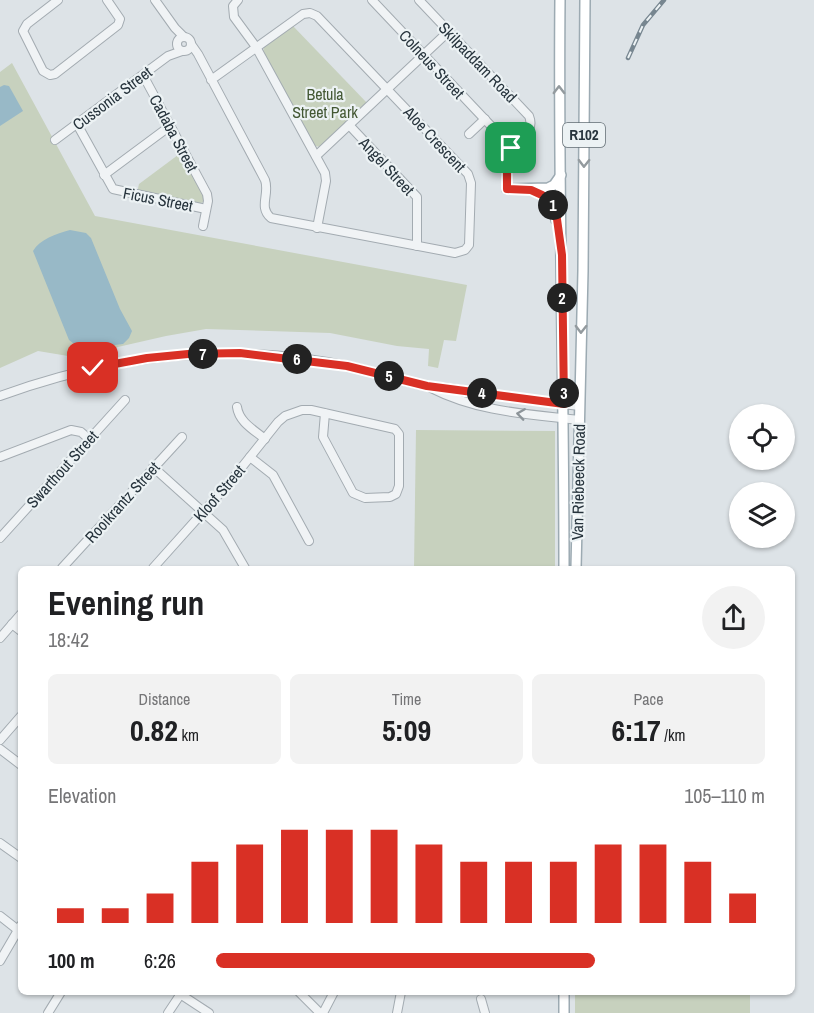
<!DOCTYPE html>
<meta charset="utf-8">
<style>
:root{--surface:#fff;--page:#f2f2f2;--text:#202124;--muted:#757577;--accent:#d93025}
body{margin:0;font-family:"Archivo Narrow",sans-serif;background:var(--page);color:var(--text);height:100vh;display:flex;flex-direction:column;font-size:22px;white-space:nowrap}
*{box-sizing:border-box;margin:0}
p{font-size:20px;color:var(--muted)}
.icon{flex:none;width:33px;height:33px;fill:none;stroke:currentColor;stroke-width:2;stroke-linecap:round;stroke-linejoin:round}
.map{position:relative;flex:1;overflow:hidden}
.side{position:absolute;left:18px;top:566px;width:777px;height:429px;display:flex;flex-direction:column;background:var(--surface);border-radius:9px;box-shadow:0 2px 4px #0004}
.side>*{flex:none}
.tools{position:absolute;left:729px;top:404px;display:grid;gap:12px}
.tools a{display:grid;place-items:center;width:66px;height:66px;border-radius:50%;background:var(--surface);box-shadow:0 2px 4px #0004;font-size:30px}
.pin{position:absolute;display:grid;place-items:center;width:51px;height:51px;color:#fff;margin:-26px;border-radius:12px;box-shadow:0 3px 9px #0006}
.km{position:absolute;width:30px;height:30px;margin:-15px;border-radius:50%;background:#222;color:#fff;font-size:16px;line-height:30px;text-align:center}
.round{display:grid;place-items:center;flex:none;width:63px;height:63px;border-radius:32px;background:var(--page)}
.summary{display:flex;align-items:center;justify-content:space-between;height:102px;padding:0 30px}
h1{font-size:33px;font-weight:800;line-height:45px}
.metrics{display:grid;grid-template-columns:repeat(3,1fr);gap:9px;height:102px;padding:6px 30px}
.metrics div{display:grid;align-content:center;border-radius:9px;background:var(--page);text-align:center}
.metrics b{font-size:30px;font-weight:800}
.metrics small{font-size:16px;font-weight:400}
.metrics p{font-size:16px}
.chart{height:168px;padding:12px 30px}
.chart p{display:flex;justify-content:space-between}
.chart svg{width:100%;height:108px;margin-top:6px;stroke:var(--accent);stroke-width:6}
ul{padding:0 30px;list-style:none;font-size:20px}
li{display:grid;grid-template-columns:96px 72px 1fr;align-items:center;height:45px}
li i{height:15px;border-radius:8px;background:var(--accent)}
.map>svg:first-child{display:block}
.green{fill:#c7d1be}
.water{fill:#98b9c7}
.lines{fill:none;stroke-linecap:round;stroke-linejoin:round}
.minor-casing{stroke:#a3abb1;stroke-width:10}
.major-casing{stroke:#9caab2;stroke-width:12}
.minor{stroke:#f0f3f5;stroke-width:8}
.major{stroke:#fff;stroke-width:9}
.rail-casing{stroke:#778690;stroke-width:4.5}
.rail{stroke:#ecf2f4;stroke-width:2;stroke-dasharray:7;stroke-linecap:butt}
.oneway{stroke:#939a9e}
.oneway2{stroke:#8c9499}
.route-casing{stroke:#fff;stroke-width:12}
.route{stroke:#d93025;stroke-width:8}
.labels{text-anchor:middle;stroke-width:4.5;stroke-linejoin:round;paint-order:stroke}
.shield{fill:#ecf2f4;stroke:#626d74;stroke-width:1.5}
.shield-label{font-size:15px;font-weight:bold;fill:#27343d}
.street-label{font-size:16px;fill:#27343d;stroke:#ecf2f4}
.park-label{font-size:16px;fill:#435834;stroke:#ecf2f4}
</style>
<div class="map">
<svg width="814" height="1013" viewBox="0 0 814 1013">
<rect width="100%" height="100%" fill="#dde3e7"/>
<g class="green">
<path d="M 292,25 L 368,104 L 322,147 L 314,146 L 263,53 L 264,46 Z"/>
<path d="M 12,63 L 95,216 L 467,285 L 456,341 L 444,340 L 438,368 L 428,366 L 429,349 L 397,346 L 330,333 L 206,329 L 166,336 L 74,357 L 38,351 L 0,368 L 0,72 Z"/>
<path d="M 182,152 L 205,195 L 203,202 L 199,204 L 137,193 L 139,184 Z"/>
<path d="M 416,430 L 555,431 L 555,568 L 414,568 Z"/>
<rect x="575" y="992" width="175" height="21"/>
</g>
<g class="water">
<path d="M 4,85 L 9,86 L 23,111 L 0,126 L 0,87 Z"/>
<path d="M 70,230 L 86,233 L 91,238 L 120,309 L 132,331 L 129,338 L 123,344 L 81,349 L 69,340 L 33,251 C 40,239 56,234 70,230 Z"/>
</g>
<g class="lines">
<defs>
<g id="minor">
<path d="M 58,0 L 27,24 L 23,31 L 43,71 L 50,75 L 55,74 L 118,25 L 120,19 L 107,0"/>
<path d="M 155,0 L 175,28 L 184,37"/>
<path d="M 238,0 L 233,6 L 234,17 L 256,47 L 325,173 L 326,181 L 317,228"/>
<path d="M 372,0 L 493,128"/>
<path d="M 419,0 L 529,116 C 537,136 511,139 507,155 C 504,166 507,179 507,189"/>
<circle cx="184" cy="44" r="7"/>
<path d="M 191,44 L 198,54 L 265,180 C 270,194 258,207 271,218 L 455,253 L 465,250 L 469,245 L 471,183 L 468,174 L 317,16 L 310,13 L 303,14 L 211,80"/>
<path d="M 143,75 L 207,194 L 208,201 L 203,226"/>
<path d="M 77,124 L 113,189 L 206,209"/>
<path d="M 349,125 L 417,197 L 417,246"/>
<path d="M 469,134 L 485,119"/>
<path d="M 55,140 L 168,56 L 182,51"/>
<path d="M 316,156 L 449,31"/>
<path d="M 104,175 L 170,126"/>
<path d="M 431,388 C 478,412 528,414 579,420"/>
<path d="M 0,396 C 112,355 230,341 348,366 C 374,371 400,382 427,386 C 434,387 442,387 449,388 C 493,394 536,402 580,406"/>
<path d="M 237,407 C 239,422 254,430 265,439"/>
<path d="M 0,457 L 71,430 L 81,432 L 89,439"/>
<path d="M 250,457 L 273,475 L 309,541"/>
<path d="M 153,467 L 223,530 L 245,568"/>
<path d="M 0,538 L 125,400"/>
<path d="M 62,568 L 182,437"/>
<path d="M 153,568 L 230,482 L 278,422 L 285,416 L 302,410 L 311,410 L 395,429 L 399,434 L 399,486 L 396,494 L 390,497 L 365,498 L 353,493 L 323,437 L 325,413"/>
<path d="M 12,624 L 21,631"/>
<path d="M 0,638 L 21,614"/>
<path d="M 0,740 L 21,716"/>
<path d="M 0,749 L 21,765"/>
<path d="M 0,843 L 21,858"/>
<path d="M 0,916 L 18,930"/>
<path d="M 0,961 L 21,925"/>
<path d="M 299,992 L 320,1013"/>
<path d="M 180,994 L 209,1013"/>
<path d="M 481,999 L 485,1013"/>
<path d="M 48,1013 L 61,992"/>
<path d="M 168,1013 L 182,992"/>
<path d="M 323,1013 L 334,992"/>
<path d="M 397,1013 L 401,992"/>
</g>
<g id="major">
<path d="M 560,0 C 558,189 564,379 564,568"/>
<path d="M 507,189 L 548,188 L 554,185 L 561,175"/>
<path d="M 531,190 C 547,196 555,202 556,220"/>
<path d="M 576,568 L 583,271 L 585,0"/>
<path d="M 564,1013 L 564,992"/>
</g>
</defs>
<use href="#minor" class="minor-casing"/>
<use href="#major" class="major-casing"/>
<use href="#minor" class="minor"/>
<use href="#major" class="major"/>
<defs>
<path id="rail" d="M 628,58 L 643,25 L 664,0"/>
</defs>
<use href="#rail" class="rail-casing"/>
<use href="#rail" class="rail"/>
</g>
<defs><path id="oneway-chevron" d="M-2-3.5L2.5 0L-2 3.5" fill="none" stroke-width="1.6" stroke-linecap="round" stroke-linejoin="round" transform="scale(1.5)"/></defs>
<g class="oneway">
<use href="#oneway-chevron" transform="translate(559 90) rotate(-90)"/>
<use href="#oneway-chevron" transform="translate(584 163) rotate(91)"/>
<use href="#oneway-chevron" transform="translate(581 329) rotate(91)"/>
</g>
<use class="oneway2" href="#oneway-chevron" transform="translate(521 414) rotate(-172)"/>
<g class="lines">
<defs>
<path id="route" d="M 93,368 L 147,358 L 188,354 L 240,353 L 347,366 L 427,386 L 564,404 L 562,255 L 556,212 L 551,202 L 542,195 L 531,190 L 507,189 L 507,158 L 511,148"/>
</defs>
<use href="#route" class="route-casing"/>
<use href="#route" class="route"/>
</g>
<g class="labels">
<rect class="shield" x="563" y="123" width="42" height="24" rx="4.5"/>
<g class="shield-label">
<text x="584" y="140">R102</text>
</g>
<g class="street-label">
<text transform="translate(478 62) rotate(46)" y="6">Skilpaddam Road</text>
<text transform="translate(432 64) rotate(47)" y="6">Colneus Street</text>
<text transform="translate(112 98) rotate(-37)" y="6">Cussonia Street</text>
<text transform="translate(174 133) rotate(62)" y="6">Cadaba Street</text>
<text transform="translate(435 139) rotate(47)" y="6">Aloe Crescent</text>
<text transform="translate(387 166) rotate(47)" y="6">Angel Street</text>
<text transform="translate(158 199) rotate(11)" y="6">Ficus Street</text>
<text transform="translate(62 469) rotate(-48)" y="6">Swarthout Street</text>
<text transform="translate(578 482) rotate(-89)" y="6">Van Riebeeck Road</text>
<text transform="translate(219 493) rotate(-49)" y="6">Kloof Street</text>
<text transform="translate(122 502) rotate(-48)" y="6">Rooikrantz Street</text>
</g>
<g class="park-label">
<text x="325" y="100">Betula<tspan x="325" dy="18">Street Park</tspan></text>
</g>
</g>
</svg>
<div class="tools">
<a><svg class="icon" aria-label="locate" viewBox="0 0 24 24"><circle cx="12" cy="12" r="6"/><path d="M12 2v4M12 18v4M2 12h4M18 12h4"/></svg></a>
<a><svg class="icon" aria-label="layers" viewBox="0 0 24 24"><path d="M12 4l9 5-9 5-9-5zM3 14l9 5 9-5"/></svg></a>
</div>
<div class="pin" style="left:511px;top:148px;background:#1e9e55"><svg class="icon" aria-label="arrive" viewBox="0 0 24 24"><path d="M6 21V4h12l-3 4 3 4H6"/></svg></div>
<div class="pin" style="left:93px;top:368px;background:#d93025"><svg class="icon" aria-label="check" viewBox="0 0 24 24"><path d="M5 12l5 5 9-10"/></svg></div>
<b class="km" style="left:553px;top:205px">1</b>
<b class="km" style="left:562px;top:298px">2</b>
<b class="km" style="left:564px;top:393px">3</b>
<b class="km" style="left:482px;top:393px">4</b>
<b class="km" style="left:389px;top:376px">5</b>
<b class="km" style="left:297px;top:359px">6</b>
<b class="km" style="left:203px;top:354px">7</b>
<section class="side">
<div class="summary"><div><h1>Evening run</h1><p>18:42</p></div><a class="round"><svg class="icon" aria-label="share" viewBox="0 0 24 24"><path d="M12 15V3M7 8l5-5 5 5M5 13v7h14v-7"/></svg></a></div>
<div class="metrics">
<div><p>Distance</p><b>0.82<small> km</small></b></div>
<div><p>Time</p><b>5:09</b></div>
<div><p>Pace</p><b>6:17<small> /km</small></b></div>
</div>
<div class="chart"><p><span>Elevation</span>105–110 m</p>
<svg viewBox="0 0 160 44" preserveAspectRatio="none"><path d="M5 44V38M15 44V38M25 44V32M35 44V19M45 44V12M55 44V6M65 44V6M75 44V6M85 44V12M95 44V19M105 44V19M115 44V19M125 44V12M135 44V12M145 44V19M155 44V32"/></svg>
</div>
<ul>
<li><b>100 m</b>6:26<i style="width:69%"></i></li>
</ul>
</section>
</div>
